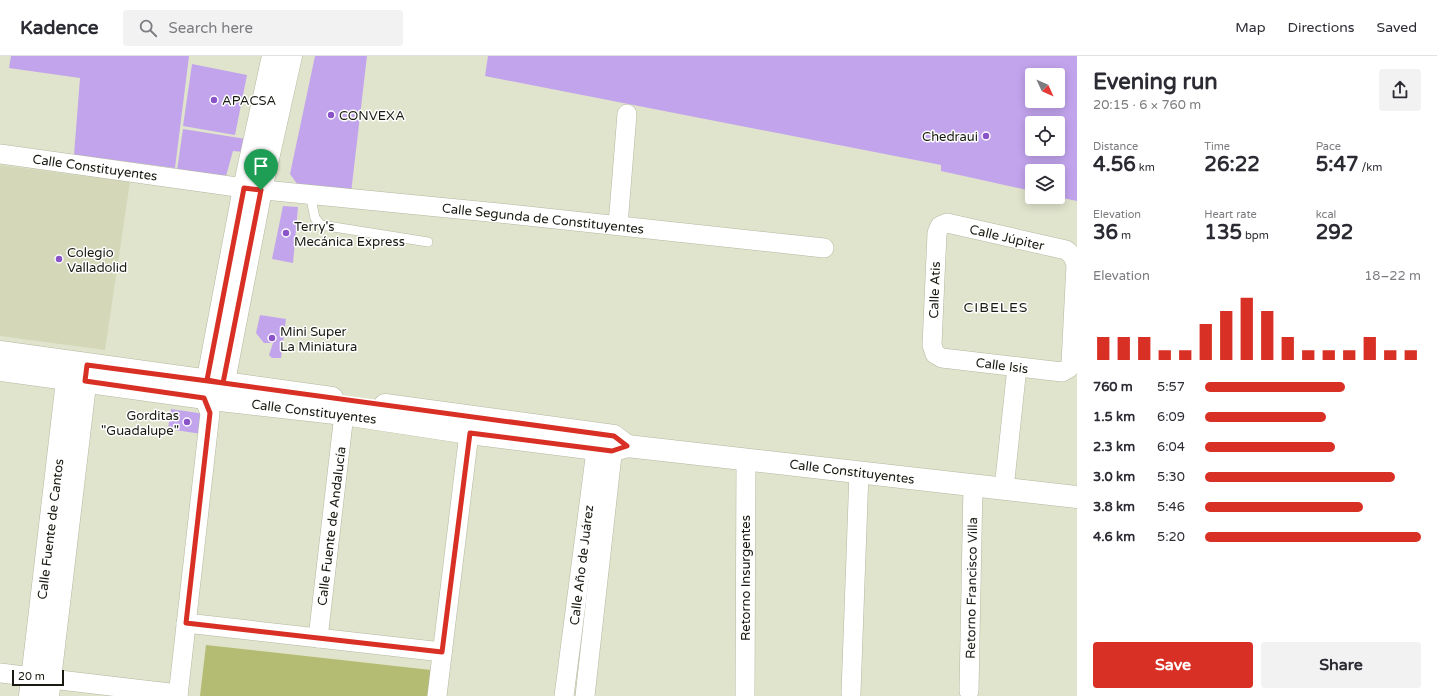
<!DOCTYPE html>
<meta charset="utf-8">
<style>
:root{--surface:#fff;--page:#f2f2f3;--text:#2b2b33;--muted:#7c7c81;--line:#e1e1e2;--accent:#d93025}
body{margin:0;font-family:"Varela Round",sans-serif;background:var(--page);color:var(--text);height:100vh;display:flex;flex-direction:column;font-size:15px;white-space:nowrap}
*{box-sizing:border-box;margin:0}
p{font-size:13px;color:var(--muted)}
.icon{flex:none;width:22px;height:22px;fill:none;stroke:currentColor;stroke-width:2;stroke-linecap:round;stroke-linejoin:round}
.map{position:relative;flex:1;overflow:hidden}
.side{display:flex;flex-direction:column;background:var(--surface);width:360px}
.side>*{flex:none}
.needle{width:26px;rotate:134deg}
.buttons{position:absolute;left:1025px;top:12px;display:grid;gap:8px}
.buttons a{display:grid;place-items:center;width:40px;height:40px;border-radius:4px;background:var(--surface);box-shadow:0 2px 10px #0003;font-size:20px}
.scale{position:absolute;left:12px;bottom:10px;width:52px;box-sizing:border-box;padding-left:4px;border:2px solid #191a12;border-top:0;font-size:11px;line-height:14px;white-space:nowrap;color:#191a12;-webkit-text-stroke:3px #fff;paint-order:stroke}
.pin{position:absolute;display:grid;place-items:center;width:34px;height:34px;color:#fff;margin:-41px -17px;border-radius:50% 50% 50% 0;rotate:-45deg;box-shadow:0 0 4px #0007}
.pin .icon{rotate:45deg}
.round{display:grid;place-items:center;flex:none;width:42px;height:42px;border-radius:4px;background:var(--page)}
.head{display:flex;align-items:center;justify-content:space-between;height:68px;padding:0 16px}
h1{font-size:22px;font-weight:800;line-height:30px}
.metrics{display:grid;grid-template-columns:repeat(3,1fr);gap:6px;height:68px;padding:4px 16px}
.metrics div{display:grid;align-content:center}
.metrics b{font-size:20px;font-weight:800}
.metrics small{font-size:11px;font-weight:400}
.metrics p{font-size:11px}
.chart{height:112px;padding:8px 16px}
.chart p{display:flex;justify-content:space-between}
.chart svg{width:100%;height:72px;margin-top:4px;stroke:var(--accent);stroke-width:6}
.cta{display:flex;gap:8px;margin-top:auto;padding:8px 16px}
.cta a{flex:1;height:46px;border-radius:4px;background:var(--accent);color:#fff;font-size:16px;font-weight:800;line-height:46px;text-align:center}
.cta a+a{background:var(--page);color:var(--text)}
ul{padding:0 16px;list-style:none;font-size:13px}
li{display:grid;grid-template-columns:64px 48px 1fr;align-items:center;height:30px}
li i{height:10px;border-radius:5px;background:var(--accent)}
header{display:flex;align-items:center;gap:24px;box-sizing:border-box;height:56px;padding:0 20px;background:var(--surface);border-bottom:1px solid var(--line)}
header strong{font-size:19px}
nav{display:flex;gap:22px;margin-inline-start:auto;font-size:14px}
.search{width:280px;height:36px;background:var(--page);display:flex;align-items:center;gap:10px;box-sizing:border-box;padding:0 14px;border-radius:4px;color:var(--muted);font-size:15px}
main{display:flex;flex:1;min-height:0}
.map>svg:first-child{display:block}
.built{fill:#d4d8b9}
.green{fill:#b4bb72}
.building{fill:#c2a4ed;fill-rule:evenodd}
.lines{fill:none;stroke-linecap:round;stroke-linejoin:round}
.lane-casing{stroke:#b4b7a0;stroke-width:10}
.street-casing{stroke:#b4b7a0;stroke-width:20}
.secondary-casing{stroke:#b4b7a0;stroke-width:23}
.lane{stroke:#fff;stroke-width:9}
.street{stroke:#fff;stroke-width:19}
.secondary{stroke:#fff;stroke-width:22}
.route-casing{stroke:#fff;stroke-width:8}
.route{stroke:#d93025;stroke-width:5}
.poi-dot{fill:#8b53ca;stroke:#fff;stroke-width:1.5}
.labels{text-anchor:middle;stroke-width:3;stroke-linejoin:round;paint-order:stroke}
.poi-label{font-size:13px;fill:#191a12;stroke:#fff;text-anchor:start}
.street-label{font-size:13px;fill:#191a12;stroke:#fff}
.neighbourhood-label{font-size:14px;letter-spacing:1px;fill:#191a12;stroke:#fff}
</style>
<header>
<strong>Kadence</strong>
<div class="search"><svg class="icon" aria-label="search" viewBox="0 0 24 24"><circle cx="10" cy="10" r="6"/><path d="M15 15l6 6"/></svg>Search here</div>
<nav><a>Map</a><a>Directions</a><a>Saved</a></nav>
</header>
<main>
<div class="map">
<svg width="1077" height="640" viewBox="0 0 1077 640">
<rect width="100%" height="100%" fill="#e1e4cc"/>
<path class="built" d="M 0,109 L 130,126 L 105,294 L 0,280 Z"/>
<path class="green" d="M 206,589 L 431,614 L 428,640 L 200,640 Z"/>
<g class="building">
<path d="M 11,0 L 189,0 L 175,112 L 74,99 L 80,22 L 9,12 Z"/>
<path d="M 315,0 L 367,0 L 351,137 L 300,132 L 290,118 Z"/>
<path d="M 488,0 L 1077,0 L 1077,145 L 1058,141 L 1058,115 L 1032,115 L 1032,135 L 941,115 L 941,109 L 485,20 ZM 1032,19 L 1058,19 L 1058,45 L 1032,45 ZM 1032,67 L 1058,67 L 1058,93 L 1032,93 Z"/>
<path d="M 192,8 L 247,19 L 235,79 L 183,70 Z"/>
<path d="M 183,73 L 246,83 L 244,96 L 233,95 L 226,120 L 177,114 Z"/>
<path d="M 283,150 L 298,151 L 293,207 L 272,203 Z"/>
<path d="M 260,259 L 286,263 L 281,302 L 272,302 L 269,299 L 273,287 L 264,287 L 256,277 Z"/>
<path d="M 171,353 L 205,358 L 202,378 L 168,373 Z"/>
</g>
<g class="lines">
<defs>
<path id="lane" d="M 310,138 L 315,162 L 321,169 L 428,186"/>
<g id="street">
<path d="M 0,98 L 244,132 L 509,158 L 824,192"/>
<path d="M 947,167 L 1066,194 L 1072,199 L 1076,208 L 1071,307 L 1069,312 L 1062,316 L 942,302 L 935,298 L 932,289 L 937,177 L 940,170 Z"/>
<path d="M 618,169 L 627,58"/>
<path d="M 1004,433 L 1017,311"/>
<path d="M 186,567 L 442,596"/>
<path d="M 318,582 L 344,358"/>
<path d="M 0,617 L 178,638"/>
<path d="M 969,635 L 973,429"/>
<path d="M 851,637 L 859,416"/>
<path d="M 178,640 L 210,357 L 204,342"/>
<path d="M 437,640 L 469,377"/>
<path d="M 564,640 L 598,379"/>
<path d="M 585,640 L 614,381"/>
<path d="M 745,640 L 746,403"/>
</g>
<g id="secondary">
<path d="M 0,296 L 332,342"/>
<path d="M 0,314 L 220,344 L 344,358 L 469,377 L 612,395 L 627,390 L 1077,441"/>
<path d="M 205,338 L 244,132 L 273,0"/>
<path d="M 221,341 L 261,134 L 291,0"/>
<path d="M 385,349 L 614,380 L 627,390"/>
<path d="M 30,640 L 69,308"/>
<path d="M 48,640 L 87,312"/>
</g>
</defs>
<use href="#lane" class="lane-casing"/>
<use href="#street" class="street-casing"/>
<use href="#secondary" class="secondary-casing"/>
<use href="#lane" class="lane"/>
<use href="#street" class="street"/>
<use href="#secondary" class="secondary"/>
</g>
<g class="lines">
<defs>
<path id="route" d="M 261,134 L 223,327 L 87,309 L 85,325 L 204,342 L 210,357 L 186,567 L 442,596 L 470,377 L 612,395 L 627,390 L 614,380 L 223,327 L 207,324 L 244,132 L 261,134"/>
</defs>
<use href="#route" class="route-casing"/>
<use href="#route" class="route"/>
</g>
<g class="poi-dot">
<circle cx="214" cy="44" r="4"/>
<circle cx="331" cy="59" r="4"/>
<circle cx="986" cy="80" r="4"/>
<circle cx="286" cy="177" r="4"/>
<circle cx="59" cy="203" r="4"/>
<circle cx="272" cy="282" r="4"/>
<circle cx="187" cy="366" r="4"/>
</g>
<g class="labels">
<g class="poi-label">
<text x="222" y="49">APACSA</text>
<text x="339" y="64">CONVEXA</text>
<text x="978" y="85" text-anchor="end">Chedraui</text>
<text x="294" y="175">Terry's<tspan x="294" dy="15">Mecánica Express</tspan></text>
<text x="67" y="201">Colegio<tspan x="67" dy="15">Valladolid</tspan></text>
<text x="280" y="280">Mini Super<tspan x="280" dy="15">La Miniatura</tspan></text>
<text x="179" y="364" text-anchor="end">Gorditas<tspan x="179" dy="15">"Guadalupe"</tspan></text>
</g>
<g class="street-label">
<text transform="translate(95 111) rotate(8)" y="5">Calle Constituyentes</text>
<text transform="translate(543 162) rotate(6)" y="5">Calle Segunda de Constituyentes</text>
<text transform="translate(1007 181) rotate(13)" y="5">Calle Júpiter</text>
<text transform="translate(934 234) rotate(-88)" y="5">Calle Atis</text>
<text transform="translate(1002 309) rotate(7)" y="5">Calle Isis</text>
<text transform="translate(314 355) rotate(7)" y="5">Calle Constituyentes</text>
<text transform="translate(852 415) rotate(7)" y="5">Calle Constituyentes</text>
<text transform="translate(331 470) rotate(-83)" y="5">Calle Fuente de Andalucía</text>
<text transform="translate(50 473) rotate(-83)" y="5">Calle Fuente de Cantos</text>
<text transform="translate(581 509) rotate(-83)" y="5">Calle Año de Juárez</text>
<text transform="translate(745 522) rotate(-90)" y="5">Retorno Insurgentes</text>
<text transform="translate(971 532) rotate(-89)" y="5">Retorno Francisco Villa</text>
</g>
<g class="neighbourhood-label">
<text x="996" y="256">CIBELES</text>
</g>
</g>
</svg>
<div class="buttons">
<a><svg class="needle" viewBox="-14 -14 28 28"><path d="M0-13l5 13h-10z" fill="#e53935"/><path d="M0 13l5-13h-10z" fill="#7c7c81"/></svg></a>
<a><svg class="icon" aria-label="locate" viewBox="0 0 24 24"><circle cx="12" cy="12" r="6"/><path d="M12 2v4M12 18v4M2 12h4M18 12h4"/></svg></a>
<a><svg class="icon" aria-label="layers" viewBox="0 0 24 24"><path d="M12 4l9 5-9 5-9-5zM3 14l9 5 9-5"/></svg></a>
</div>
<div class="scale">20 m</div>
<div class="pin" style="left:261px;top:134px;background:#1e9e55"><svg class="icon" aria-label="arrive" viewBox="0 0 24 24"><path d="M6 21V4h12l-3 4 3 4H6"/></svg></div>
</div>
<section class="side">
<div class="head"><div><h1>Evening run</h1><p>20:15 · 6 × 760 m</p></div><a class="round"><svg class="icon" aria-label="share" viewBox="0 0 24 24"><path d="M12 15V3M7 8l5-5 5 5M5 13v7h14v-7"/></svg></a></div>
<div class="metrics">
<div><p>Distance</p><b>4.56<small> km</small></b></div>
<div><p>Time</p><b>26:22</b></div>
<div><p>Pace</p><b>5:47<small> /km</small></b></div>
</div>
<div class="metrics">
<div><p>Elevation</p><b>36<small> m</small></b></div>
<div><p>Heart rate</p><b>135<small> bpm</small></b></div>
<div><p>kcal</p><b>292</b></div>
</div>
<div class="chart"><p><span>Elevation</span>18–22 m</p>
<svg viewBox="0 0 160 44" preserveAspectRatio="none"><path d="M5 44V30M15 44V30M25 44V30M35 44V38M45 44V38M55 44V22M65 44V14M75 44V6M85 44V14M95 44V30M105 44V38M115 44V38M125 44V38M135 44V30M145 44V38M155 44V38"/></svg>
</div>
<ul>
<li><b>760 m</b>5:57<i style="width:65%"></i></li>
<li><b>1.5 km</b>6:09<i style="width:56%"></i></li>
<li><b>2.3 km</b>6:04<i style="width:60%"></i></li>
<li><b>3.0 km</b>5:30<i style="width:88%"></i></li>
<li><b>3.8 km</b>5:46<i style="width:73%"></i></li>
<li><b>4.6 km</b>5:20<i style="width:100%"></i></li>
</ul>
<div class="cta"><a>Save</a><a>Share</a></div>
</section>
</main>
